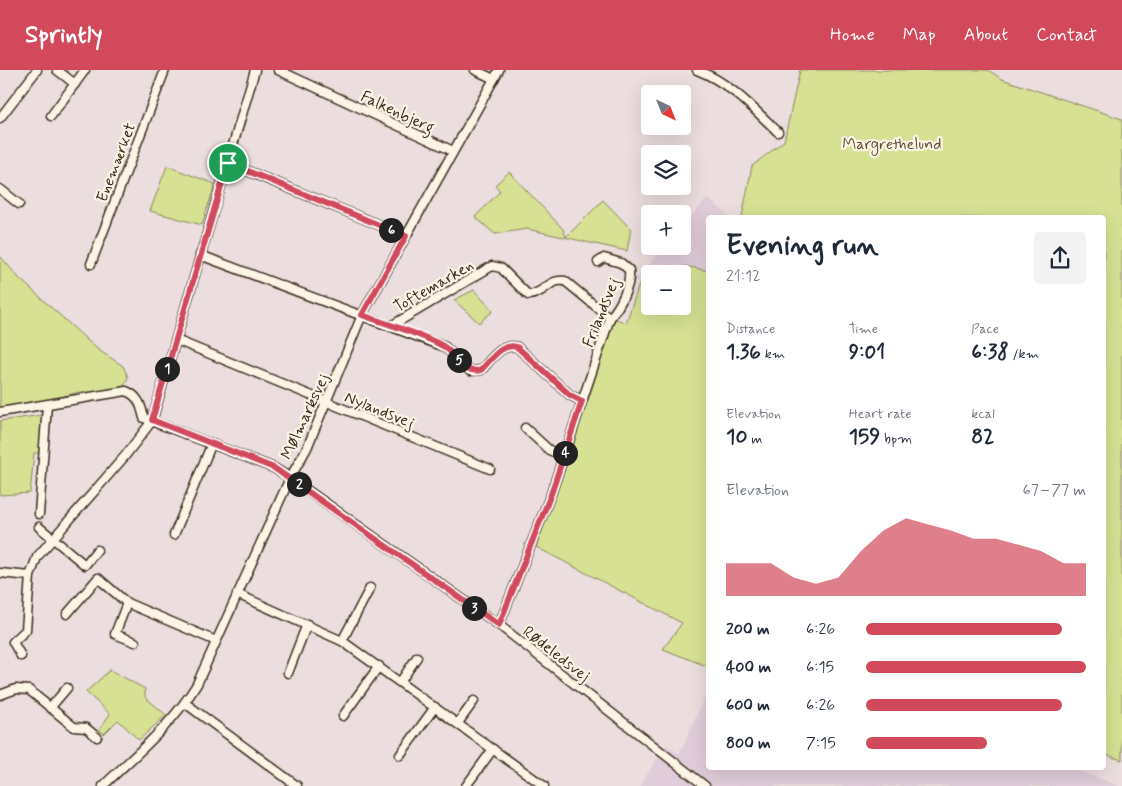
<!DOCTYPE html>
<meta charset="utf-8">
<style>
:root{--surface:#fff;--page:#f2f2f3;--text:#1f2937;--muted:#747a83;--accent:#d1495b}
body{margin:0;font-family:Mynerve,sans-serif;background:var(--page);color:var(--text);height:100vh;display:flex;flex-direction:column;font-size:19px;white-space:nowrap}
*{box-sizing:border-box;margin:0}
p{font-size:16px;color:var(--muted)}
.icon{flex:none;width:28px;height:28px;fill:none;stroke:currentColor;stroke-width:2;stroke-linecap:round;stroke-linejoin:round}
.map{position:relative;flex:1;overflow:hidden}
.panel{position:absolute;left:706px;top:145px;width:400px;height:555px;display:flex;flex-direction:column;background:var(--surface);border-radius:5px;box-shadow:0 5px 20px #0002}
.panel>*{flex:none}
.needle{width:32px;rotate:137deg}
.fabs{position:absolute;left:641px;top:15px;display:grid;gap:10px}
.fabs a{display:grid;place-items:center;width:50px;height:50px;border-radius:5px;background:var(--surface);box-shadow:0 5px 20px #0002;font-size:25px}
.pin{position:absolute;display:grid;place-items:center;width:42px;height:42px;color:#fff;margin:-21px;border:2px solid #fff;border-radius:50%;box-shadow:0 1px 5px #0007}
.km{position:absolute;width:25px;height:25px;margin:-12px;border-radius:50%;background:#222;color:#fff;font-size:14px;line-height:25px;text-align:center}
.round{display:grid;place-items:center;flex:none;width:52px;height:52px;border-radius:5px;background:var(--page)}
.headline{display:flex;align-items:center;justify-content:space-between;height:85px;padding:0 20px}
h1{font-size:28px;font-weight:800;line-height:38px}
.metrics{display:grid;grid-template-columns:repeat(3,1fr);gap:8px;height:85px;padding:5px 20px}
.metrics div{display:grid;align-content:center}
.metrics b{font-size:21px;font-weight:800}
.metrics small{font-size:14px;font-weight:400}
.metrics p{font-size:14px}
.chart{height:140px;padding:10px 20px}
.chart p{display:flex;justify-content:space-between}
.chart svg{width:100%;height:90px;margin-top:5px;fill:var(--accent);opacity:.7}
ul{padding:0 20px;list-style:none;font-size:16px}
li{display:grid;grid-template-columns:80px 60px 1fr;align-items:center;height:38px}
li i{height:12px;border-radius:6px;background:var(--accent)}
header{display:flex;align-items:center;gap:30px;box-sizing:border-box;height:70px;padding:0 25px;background:var(--accent);color:#fff}
header strong{font-size:24px}
nav{display:flex;gap:28px;margin-inline-start:auto;font-size:18px}
.map>svg:first-child{display:block}
.built{fill:#e1ccda}
.green{fill:#d6e194;stroke:#888659}
.lines{fill:none;stroke-linecap:round;stroke-linejoin:round}
.minor-casing{stroke:#3b2a1e;stroke-width:11}
.minor{stroke:#fcf5e5;stroke-width:8}
.route-casing{stroke:#fff;stroke-width:10}
.route{stroke:#d1495b;stroke-width:6}
.labels{text-anchor:middle;stroke-width:4.5;stroke-linejoin:round;paint-order:stroke}
.street-label{font-size:16px;fill:#3b2a1e;stroke:#fcf5e5}
.park-label{font-size:16px;fill:#5a4f36;stroke:#fcf5e5}
</style>
<header>
<strong>Sprintly</strong>
<nav><a>Home</a><a>Map</a><a>About</a><a>Contact</a></nav>
</header>
<div class="map">
<svg width="1122" height="716" viewBox="0 0 1122 716">
<rect width="100%" height="100%" fill="#ecddde"/>
<filter id="ink" filterUnits="userSpaceOnUse"><feTurbulence type="fractalNoise" baseFrequency=".02" numOctaves="2"/><feDisplacementMap in="SourceGraphic" scale="10" xChannelSelector="R" yChannelSelector="G"/><feConvolveMatrix kernelMatrix="1 2 1 2 8 2 1 2 1" color-interpolation-filters="sRGB"/></filter>
<g filter="url(#ink)">
<g class="built">
<path d="M 708,128 L 729,147 L 709,148 L 709,201 L 686,196 L 683,207 L 682,204 L 650,204 L 650,215 L 635,210 L 666,176 L 682,176 L 683,154 Z"/>
<path d="M 709,618 L 709,698 L 1074,698 L 1119,716 L 640,716 L 666,675 L 679,684 Z"/>
</g>
<g class="green">
<path d="M 800,0 L 988,0 L 1002,9 L 1122,49 L 1122,690 L 1104,684 L 1104,148 L 742,147 L 752,96 L 784,71 Z"/>
<path d="M 167,96 L 215,114 L 202,155 L 150,141 Z"/>
<path d="M 509,102 L 563,159 L 566,167 L 603,130 L 631,159 L 627,181 L 527,159 L 495,164 L 475,147 L 500,121 L 495,115 Z"/>
<path d="M 0,186 L 19,208 L 97,279 L 123,296 L 128,307 L 124,316 L 87,324 L 79,322 L 46,331 L 0,339 Z"/>
<path d="M 685,196 L 709,201 L 709,597 L 663,579 L 682,553 L 536,477 L 571,383 L 614,248 L 626,253 L 640,212 L 650,215 L 650,236 L 682,236 L 683,207 Z"/>
<path d="M 474,220 L 493,241 L 479,253 L 454,230 Z"/>
<path d="M 42,345 L 40,383 L 34,383 L 30,423 L 0,425 L 0,351 Z"/>
<path d="M 110,600 L 145,619 L 145,627 L 166,645 L 139,670 L 118,650 L 104,664 L 99,660 L 110,644 L 86,622 Z"/>
</g>
<g class="lines">
<defs>
<g id="minor">
<path d="M 57,0 L 75,14"/>
<path d="M 278,0 L 453,81"/>
<path d="M 475,0 L 494,9"/>
<path d="M 697,0 C 729,12 754,39 778,62"/>
<path d="M 51,46 L 85,0"/>
<path d="M 0,48 L 37,0"/>
<path d="M 228,93 L 406,166"/>
<path d="M 0,119 L 19,134"/>
<path d="M 200,185 L 445,277 L 470,301 L 481,300 C 491,290 502,272 517,277 L 570,325 L 582,331"/>
<path d="M 91,194 L 165,0"/>
<path d="M 391,256 L 492,196 L 501,198 L 528,225 C 545,224 549,208 565,211 L 610,248"/>
<path d="M 176,270 L 490,399"/>
<path d="M 0,342 L 126,321 C 139,326 141,336 144,348 L 274,398 L 290,408 L 499,555 L 705,716"/>
<path d="M 525,358 L 549,380 L 564,386"/>
<path d="M 39,444 L 47,335"/>
<path d="M 39,457 L 85,495 L 97,480"/>
<path d="M 174,465 L 212,373"/>
<path d="M 0,503 L 30,506"/>
<path d="M 237,524 L 342,571 L 544,716"/>
<path d="M 127,533 L 115,564 L 135,572"/>
<path d="M 67,544 L 98,508 L 127,533 L 216,571"/>
<path d="M 499,555 L 551,424 L 610,248 C 620,236 631,216 629,200 L 621,193 L 604,188 L 598,192"/>
<path d="M 342,571 L 370,518"/>
<path d="M 21,586 L 13,572 L 26,560 L 30,506 L 37,487 L 125,386 L 152,351 L 255,0"/>
<path d="M 288,603 L 307,554"/>
<path d="M 401,611 L 417,587"/>
<path d="M 0,625 L 16,619 L 29,620 L 74,657 L 86,658 L 97,667"/>
<path d="M 185,633 L 297,716"/>
<path d="M 50,638 L 67,618"/>
<path d="M 343,646 L 379,596"/>
<path d="M 458,653 L 474,631"/>
<path d="M 400,685 L 435,637"/>
<path d="M 103,716 C 136,684 173,654 197,614 L 290,408 L 307,378 L 362,245 L 499,0"/>
<path d="M 466,716 L 493,679"/>
</g>
</defs>
<use href="#minor" class="minor-casing"/>
<use href="#minor" class="minor"/>
</g>
</g>
<g class="lines" filter="url(#ink)">
<defs>
<path id="route" d="M 228,93 L 406,166 L 362,245 C 381,252 434,268 447,279 C 457,287 467,305 481,300 C 491,290 502,272 517,277 L 570,325 L 582,331 L 551,424 L 499,555 L 274,398 L 152,350 Z"/>
</defs>
<use href="#route" class="route-casing"/>
<use href="#route" class="route"/>
</g>
<g class="labels">
<g class="street-label">
<text transform="translate(398 41) rotate(25)" y="6">Falkenbjerg</text>
<text transform="translate(115 92) rotate(-69)" y="6">Enemærket</text>
<text transform="translate(433 215) rotate(-30)" y="6">Toftemarken</text>
<text transform="translate(600 242) rotate(-68)" y="6">Frilandsvej</text>
<text transform="translate(380 339) rotate(22)" y="6">Nylandsvej</text>
<text transform="translate(304 346) rotate(-65)" y="6">Mølmarksvej</text>
<text transform="translate(557 583) rotate(38)" y="6">Rødeledsvej</text>
</g>
<g class="park-label">
<text x="892" y="79">Margrethelund</text>
</g>
</g>
</svg>
<div class="fabs">
<a><svg class="needle" viewBox="-14 -14 28 28"><path d="M0-13l5 13h-10z" fill="#e53935"/><path d="M0 13l5-13h-10z" fill="#747a83"/></svg></a>
<a><svg class="icon" aria-label="layers" viewBox="0 0 24 24"><path d="M12 4l9 5-9 5-9-5zM3 14l9 5 9-5"/></svg></a>
<a>+</a>
<a>−</a>
</div>
<div class="pin" style="left:228px;top:93px;background:#1e9e55"><svg class="icon" aria-label="arrive" viewBox="0 0 24 24"><path d="M6 21V4h12l-3 4 3 4H6"/></svg></div>
<b class="km" style="left:167px;top:299px">1</b>
<b class="km" style="left:299px;top:414px">2</b>
<b class="km" style="left:474px;top:538px">3</b>
<b class="km" style="left:565px;top:383px">4</b>
<b class="km" style="left:459px;top:290px">5</b>
<b class="km" style="left:391px;top:160px">6</b>
<section class="panel">
<div class="headline"><div><h1>Evening run</h1><p>21:12</p></div><a class="round"><svg class="icon" aria-label="share" viewBox="0 0 24 24"><path d="M12 15V3M7 8l5-5 5 5M5 13v7h14v-7"/></svg></a></div>
<div class="metrics">
<div><p>Distance</p><b>1.36<small> km</small></b></div>
<div><p>Time</p><b>9:01</b></div>
<div><p>Pace</p><b>6:38<small> /km</small></b></div>
</div>
<div class="metrics">
<div><p>Elevation</p><b>10<small> m</small></b></div>
<div><p>Heart rate</p><b>159<small> bpm</small></b></div>
<div><p>kcal</p><b>82</b></div>
</div>
<div class="chart"><p><span>Elevation</span>67–77 m</p>
<svg viewBox="0 0 160 44" preserveAspectRatio="none"><path d="M0 44V28L10 28L20 28L30 35L40 38L50 35L60 22L70 12L80 6L90 9L100 12L110 16L120 16L130 19L140 22L150 28L160 28V44z"/></svg>
</div>
<ul>
<li><b>200 m</b>6:26<i style="width:89%"></i></li>
<li><b>400 m</b>6:15<i style="width:100%"></i></li>
<li><b>600 m</b>6:26<i style="width:89%"></i></li>
<li><b>800 m</b>7:15<i style="width:55%"></i></li>
</ul>
</section>
</div>
